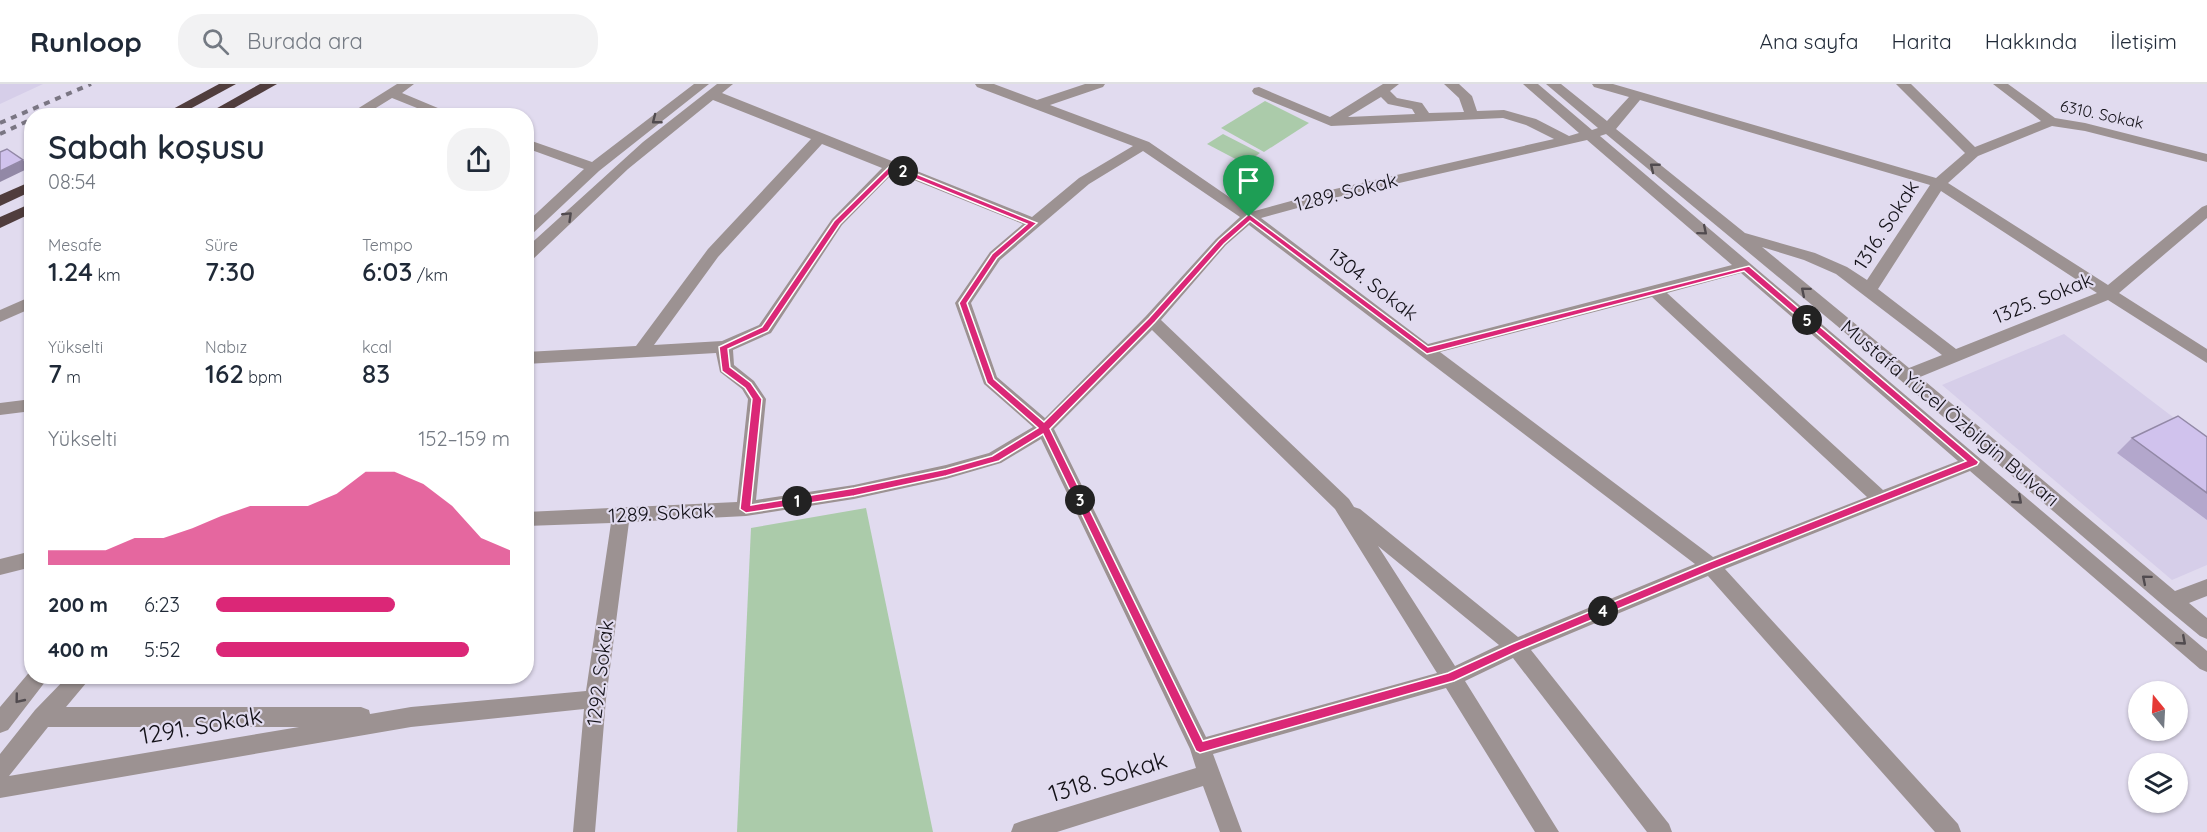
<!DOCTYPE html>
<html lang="tr">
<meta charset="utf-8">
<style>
:root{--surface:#fff;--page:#f2f2f3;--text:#1f2937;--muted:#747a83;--line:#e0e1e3;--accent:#db2777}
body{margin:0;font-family:Quicksand,sans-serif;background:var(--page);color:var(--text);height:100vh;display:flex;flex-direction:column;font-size:22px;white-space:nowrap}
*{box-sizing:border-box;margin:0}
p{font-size:20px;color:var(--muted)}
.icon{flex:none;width:33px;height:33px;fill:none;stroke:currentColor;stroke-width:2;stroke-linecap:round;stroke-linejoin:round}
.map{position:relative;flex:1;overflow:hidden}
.details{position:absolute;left:24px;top:24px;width:510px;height:576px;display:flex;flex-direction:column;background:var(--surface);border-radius:24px;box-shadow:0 2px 4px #0004}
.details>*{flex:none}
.needle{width:39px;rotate:342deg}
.tools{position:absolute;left:2128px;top:597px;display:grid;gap:12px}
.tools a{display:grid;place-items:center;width:60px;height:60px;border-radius:50%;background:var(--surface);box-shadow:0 2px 4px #0004;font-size:30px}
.pin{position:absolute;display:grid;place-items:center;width:51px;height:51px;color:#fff;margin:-62px -26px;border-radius:50% 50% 50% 0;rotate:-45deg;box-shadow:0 0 6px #0007}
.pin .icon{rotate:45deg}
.km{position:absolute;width:30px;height:30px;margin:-15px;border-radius:50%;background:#222;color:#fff;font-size:16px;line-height:30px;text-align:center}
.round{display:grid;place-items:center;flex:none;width:63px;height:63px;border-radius:24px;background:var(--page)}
.head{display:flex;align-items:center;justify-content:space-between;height:102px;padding:0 24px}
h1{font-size:33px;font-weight:600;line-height:45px}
.metrics{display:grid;grid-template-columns:repeat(3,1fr);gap:9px;height:102px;padding:6px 24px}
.metrics div{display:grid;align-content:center}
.metrics b{font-size:26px;font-weight:600}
.metrics small{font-size:16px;font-weight:400}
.metrics p{font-size:16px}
.chart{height:168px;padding:12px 24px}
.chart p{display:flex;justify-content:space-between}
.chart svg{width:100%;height:108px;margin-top:6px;fill:var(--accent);opacity:.7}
ul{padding:0 24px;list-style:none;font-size:20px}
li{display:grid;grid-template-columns:96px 72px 1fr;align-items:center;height:45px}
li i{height:15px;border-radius:8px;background:var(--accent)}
header{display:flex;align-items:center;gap:36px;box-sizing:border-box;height:84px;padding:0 30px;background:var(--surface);border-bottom:2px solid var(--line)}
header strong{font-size:28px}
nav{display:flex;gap:33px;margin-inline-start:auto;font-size:21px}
.search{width:420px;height:54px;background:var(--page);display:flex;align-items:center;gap:15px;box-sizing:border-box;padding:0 21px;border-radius:24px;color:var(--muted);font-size:22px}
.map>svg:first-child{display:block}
.built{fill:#d6cee9}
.green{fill:#abcbaa}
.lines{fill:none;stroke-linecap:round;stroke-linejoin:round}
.minor{fill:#9c9292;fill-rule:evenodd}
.highway{fill:#503d3d;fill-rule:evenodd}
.rail{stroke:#7a7683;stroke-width:4;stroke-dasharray:6 6;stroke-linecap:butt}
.wall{fill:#b3a7cc}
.shaded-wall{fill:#9288a6}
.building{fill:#d0c2ed;stroke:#9288a6;stroke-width:1.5}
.oneway{stroke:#514b4f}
.route{fill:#db2777;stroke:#fff;stroke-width:1.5;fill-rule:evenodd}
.labels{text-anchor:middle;stroke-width:4.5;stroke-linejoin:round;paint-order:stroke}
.far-street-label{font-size:16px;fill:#131118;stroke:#e1dbef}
.street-label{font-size:20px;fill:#131118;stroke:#e1dbef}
.near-street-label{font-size:24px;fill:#131118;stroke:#e1dbef}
</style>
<header>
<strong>Runloop</strong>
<div class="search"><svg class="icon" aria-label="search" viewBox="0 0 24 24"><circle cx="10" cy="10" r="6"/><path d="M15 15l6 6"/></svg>Burada ara</div>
<nav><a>Ana sayfa</a><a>Harita</a><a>Hakkında</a><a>İletişim</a></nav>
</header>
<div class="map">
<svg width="2207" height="748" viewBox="0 0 2207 748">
<rect width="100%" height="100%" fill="#e1dbef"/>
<g class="built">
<path d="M 0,0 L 43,0 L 0,20 Z"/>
<path d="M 2064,250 L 2207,359 L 2207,481 L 2172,496 L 1942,301 Z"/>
</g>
<g class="green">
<path d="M 1265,17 L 1309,39 L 1264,68 L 1221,44 Z"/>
<path d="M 1223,50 L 1260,69 L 1245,80 L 1207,60 Z"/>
<path d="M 866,424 L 933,748 L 737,748 L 751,444 Z"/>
</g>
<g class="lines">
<g class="minor">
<path d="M 397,0 L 414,0 L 402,9 L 457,32 L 437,32 L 392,14 L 363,32 L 346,32 Z"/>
<path d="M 694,0 L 709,0 L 599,87 L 531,151 L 526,153 L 526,139 L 584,85 L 526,64 L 526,55 L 592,78 Z"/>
<path d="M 717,0 L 733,0 L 722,9 L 1032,133 L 1079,94 L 1133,62 L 977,3 L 975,0 L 994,0 L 1037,16 L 1085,0 L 1105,0 L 1103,3 L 1050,21 L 1149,58 L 1251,128 L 1335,105 L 1554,55 L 1526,41 L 1503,34 L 1331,42 L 1254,10 L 1252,7 L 1254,4 L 1259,3 L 1330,33 L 1383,0 L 1399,0 L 1390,7 L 1397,14 L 1422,19 L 1429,29 L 1464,28 L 1459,14 L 1444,0 L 1459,0 L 1472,12 L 1477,27 L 1504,26 L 1536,35 L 1569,52 L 1579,49 L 1523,0 L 1538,0 L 1592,46 L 1598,44 L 1546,0 L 1561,0 L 1607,37 L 1629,13 L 1594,3 L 1592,0 L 1613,0 L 1936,94 L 1965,69 L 1896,0 L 1911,0 L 1975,63 L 2041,37 L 1993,0 L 2008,0 L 2055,34 L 2085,39 L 2207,70 L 2207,78 L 2085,47 L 2052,42 L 1978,72 L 1948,99 L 2108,201 L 2202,123 L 2207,121 L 2207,134 L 2119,209 L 2207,265 L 2207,279 L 2108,216 L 1920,293 L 2175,507 L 2207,495 L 2207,512 L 2189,519 L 2207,534 L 2207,555 L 2200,552 L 2165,523 L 1836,241 L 1606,50 L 1600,52 L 2207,567 L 2207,588 L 2200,585 L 1970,387 L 1725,485 L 1958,740 L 1961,748 L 1935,748 L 1708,492 L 1531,566 L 1669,740 L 1672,748 L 1647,748 L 1513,574 L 1465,597 L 1559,748 L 1535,748 L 1446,604 L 1213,670 L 1242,748 L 1220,748 L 1203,702 L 1057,748 L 1011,748 L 1014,740 L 1022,737 L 1196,684 L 1190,665 L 1041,355 L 1001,379 L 946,395 L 854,415 L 746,432 L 629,438 L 606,615 L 595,748 L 573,748 L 584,625 L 411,643 L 0,714 L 0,670 L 35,626 L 68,592 L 92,592 L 66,623 L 361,623 L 369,626 L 370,630 L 411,623 L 586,607 L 611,439 L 526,442 L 526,428 L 737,418 L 748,315 L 742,305 L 720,288 L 716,269 L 526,280 L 526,268 L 636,262 L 708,165 L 811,55 L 713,16 L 628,85 L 531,177 L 526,178 L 526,164 L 643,58 ZM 1381,13 L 1388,20 L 1412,25 L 1415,30 L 1348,33 ZM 1640,16 L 1930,101 L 1867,196 L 1847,183 L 1815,169 L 1745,149 L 1616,45 ZM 1587,56 L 1732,181 L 1428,260 L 1261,134 L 1338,113 ZM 822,60 L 882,84 L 832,135 L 759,241 L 722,257 L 654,261 L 718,173 ZM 1143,67 L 1240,133 L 1216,155 L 1146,232 L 1045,334 L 997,293 L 971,219 L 1000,176 L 1089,100 ZM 894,88 L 1023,140 L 990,168 L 955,219 L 984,300 L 1033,343 L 989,369 L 946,381 L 854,401 L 756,416 L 766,315 L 754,297 L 734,281 L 733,266 L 771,249 L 842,141 ZM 1941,107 L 2097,209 L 1956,265 L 1878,205 ZM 1249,141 L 1695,480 L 1518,553 L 1360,425 L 1354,423 L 1349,415 L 1161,236 L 1226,161 ZM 1762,163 L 1804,176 L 1836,190 L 1942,271 L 1909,284 ZM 1741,189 L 1958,377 L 1883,406 L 1667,209 ZM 1652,213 L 1867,413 L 1713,473 L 1440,268 ZM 1152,246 L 1335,425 L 1437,589 L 1206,653 L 1054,345 ZM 1378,462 L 1499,561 L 1455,582 ZM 48,643 L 299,643 L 9,692 Z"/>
<path d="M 32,212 L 32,224 L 0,238 L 0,226 Z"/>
<path d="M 32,315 L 32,327 L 0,331 L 0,319 Z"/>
<path d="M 32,467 L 32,483 L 0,491 L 0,475 Z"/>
<path d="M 32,585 L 32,592 L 48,592 L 45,598 L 8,646 L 0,649 L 0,623 Z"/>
</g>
<g class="highway">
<path d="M 219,0 L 236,0 L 177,32 L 160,32 Z"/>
<path d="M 260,0 L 277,0 L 220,32 L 203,32 Z"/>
<path d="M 32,97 L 32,107 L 0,122 L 0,111 Z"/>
<path d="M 32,119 L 32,129 L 0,144 L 0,133 Z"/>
</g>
<g class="rail">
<path d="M 0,39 L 91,0"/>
<path d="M 0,50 L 32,35"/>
</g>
</g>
<path class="wall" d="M 2207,353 L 2207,436 L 2117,369 L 2132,354 Z"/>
<path class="shaded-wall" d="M 23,76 L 29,84 L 0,98 L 0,87 Z"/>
<g class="building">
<path d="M 7,65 L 23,76 L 0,87 L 0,68 Z"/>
<path d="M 2178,332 L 2207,353 L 2207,409 L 2132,354 Z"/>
</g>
<defs><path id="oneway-chevron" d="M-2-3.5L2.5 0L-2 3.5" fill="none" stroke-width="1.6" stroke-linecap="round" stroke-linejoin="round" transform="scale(1.5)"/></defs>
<g class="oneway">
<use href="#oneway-chevron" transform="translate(656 36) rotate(142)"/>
<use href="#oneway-chevron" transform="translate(1654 83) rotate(-141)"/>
<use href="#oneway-chevron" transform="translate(568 132) rotate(-44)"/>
<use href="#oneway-chevron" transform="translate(1703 147) rotate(40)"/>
<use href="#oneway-chevron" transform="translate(1805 207) rotate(-140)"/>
<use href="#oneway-chevron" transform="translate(2018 416) rotate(41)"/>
<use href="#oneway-chevron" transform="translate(2146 495) rotate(-140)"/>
<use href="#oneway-chevron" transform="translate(2182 557) rotate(41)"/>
<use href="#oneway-chevron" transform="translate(19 615) rotate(129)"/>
</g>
<path class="route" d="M 892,80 L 1037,139 L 997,174 L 967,219 L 994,295 L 1044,338 L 1149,234 L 1219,156 L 1249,130 L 1428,263 L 1749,182 L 1979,378 L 1977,381 L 1714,485 L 1520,566 L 1454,597 L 1200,669 L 1196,667 L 1043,350 L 999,377 L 946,392 L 854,412 L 746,429 L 740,425 L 752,315 L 745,304 L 722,287 L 719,263 L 762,243 L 834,137 ZM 894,86 L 1027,140 L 992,170 L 959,219 L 987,299 L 1038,344 L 992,372 L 946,385 L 854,404 L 751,421 L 762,315 L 751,299 L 730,283 L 728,265 L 768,247 L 840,140 ZM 1250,137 L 1427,270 L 1744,187 L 1966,377 L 1707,479 L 1512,560 L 1448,589 L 1203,657 L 1050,345 L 1155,238 L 1224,160 Z"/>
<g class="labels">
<g class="far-street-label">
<text transform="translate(2102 30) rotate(12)" y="6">6310. Sokak</text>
</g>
<g class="street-label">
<text transform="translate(1346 108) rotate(-14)" y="7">1289. Sokak</text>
<text transform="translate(1886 141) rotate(-57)" y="7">1316. Sokak</text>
<text transform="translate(1373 200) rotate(37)" y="7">1304. Sokak</text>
<text transform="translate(2043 214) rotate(-22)" y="7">1325. Sokak</text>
<text transform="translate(1950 329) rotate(40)" y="7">Mustafa Yücel Özbilgin Bulvarı</text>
<text transform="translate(661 429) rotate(-3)" y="7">1289. Sokak</text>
<text transform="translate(600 589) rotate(-83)" y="7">1292. Sokak</text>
</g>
<g class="near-street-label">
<text transform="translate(201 642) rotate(-10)" y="8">1291. Sokak</text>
<text transform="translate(1108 693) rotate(-17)" y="8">1318. Sokak</text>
</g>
</g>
</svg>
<div class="tools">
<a><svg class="needle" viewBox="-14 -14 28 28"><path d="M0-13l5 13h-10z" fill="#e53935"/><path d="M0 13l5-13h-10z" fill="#747a83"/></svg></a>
<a><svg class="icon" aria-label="layers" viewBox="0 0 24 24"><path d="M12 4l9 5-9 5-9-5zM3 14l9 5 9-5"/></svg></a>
</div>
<div class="pin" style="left:1249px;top:133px;background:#1e9e55"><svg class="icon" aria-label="arrive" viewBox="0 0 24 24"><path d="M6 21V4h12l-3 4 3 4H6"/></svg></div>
<b class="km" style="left:797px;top:417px">1</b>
<b class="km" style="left:903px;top:87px">2</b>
<b class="km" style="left:1080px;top:416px">3</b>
<b class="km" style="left:1603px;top:527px">4</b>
<b class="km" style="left:1807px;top:236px">5</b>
<section class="details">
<div class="head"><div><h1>Sabah koşusu</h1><p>08:54</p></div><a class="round"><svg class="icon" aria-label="share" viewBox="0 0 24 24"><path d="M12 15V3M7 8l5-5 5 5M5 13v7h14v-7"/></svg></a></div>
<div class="metrics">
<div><p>Mesafe</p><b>1.24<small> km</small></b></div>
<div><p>Süre</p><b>7:30</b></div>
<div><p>Tempo</p><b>6:03<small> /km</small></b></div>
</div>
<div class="metrics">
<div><p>Yükselti</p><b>7<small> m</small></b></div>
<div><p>Nabız</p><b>162<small> bpm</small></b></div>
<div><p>kcal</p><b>83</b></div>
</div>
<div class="chart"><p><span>Yükselti</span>152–159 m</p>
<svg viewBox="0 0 160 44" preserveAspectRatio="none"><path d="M0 44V38L10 38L20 38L30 33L40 33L50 29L60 24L70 20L80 20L90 20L100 15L110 6L120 6L130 11L140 20L150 33L160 38V44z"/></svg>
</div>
<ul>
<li><b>200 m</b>6:23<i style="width:61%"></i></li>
<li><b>400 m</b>5:52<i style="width:86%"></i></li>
</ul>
</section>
</div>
